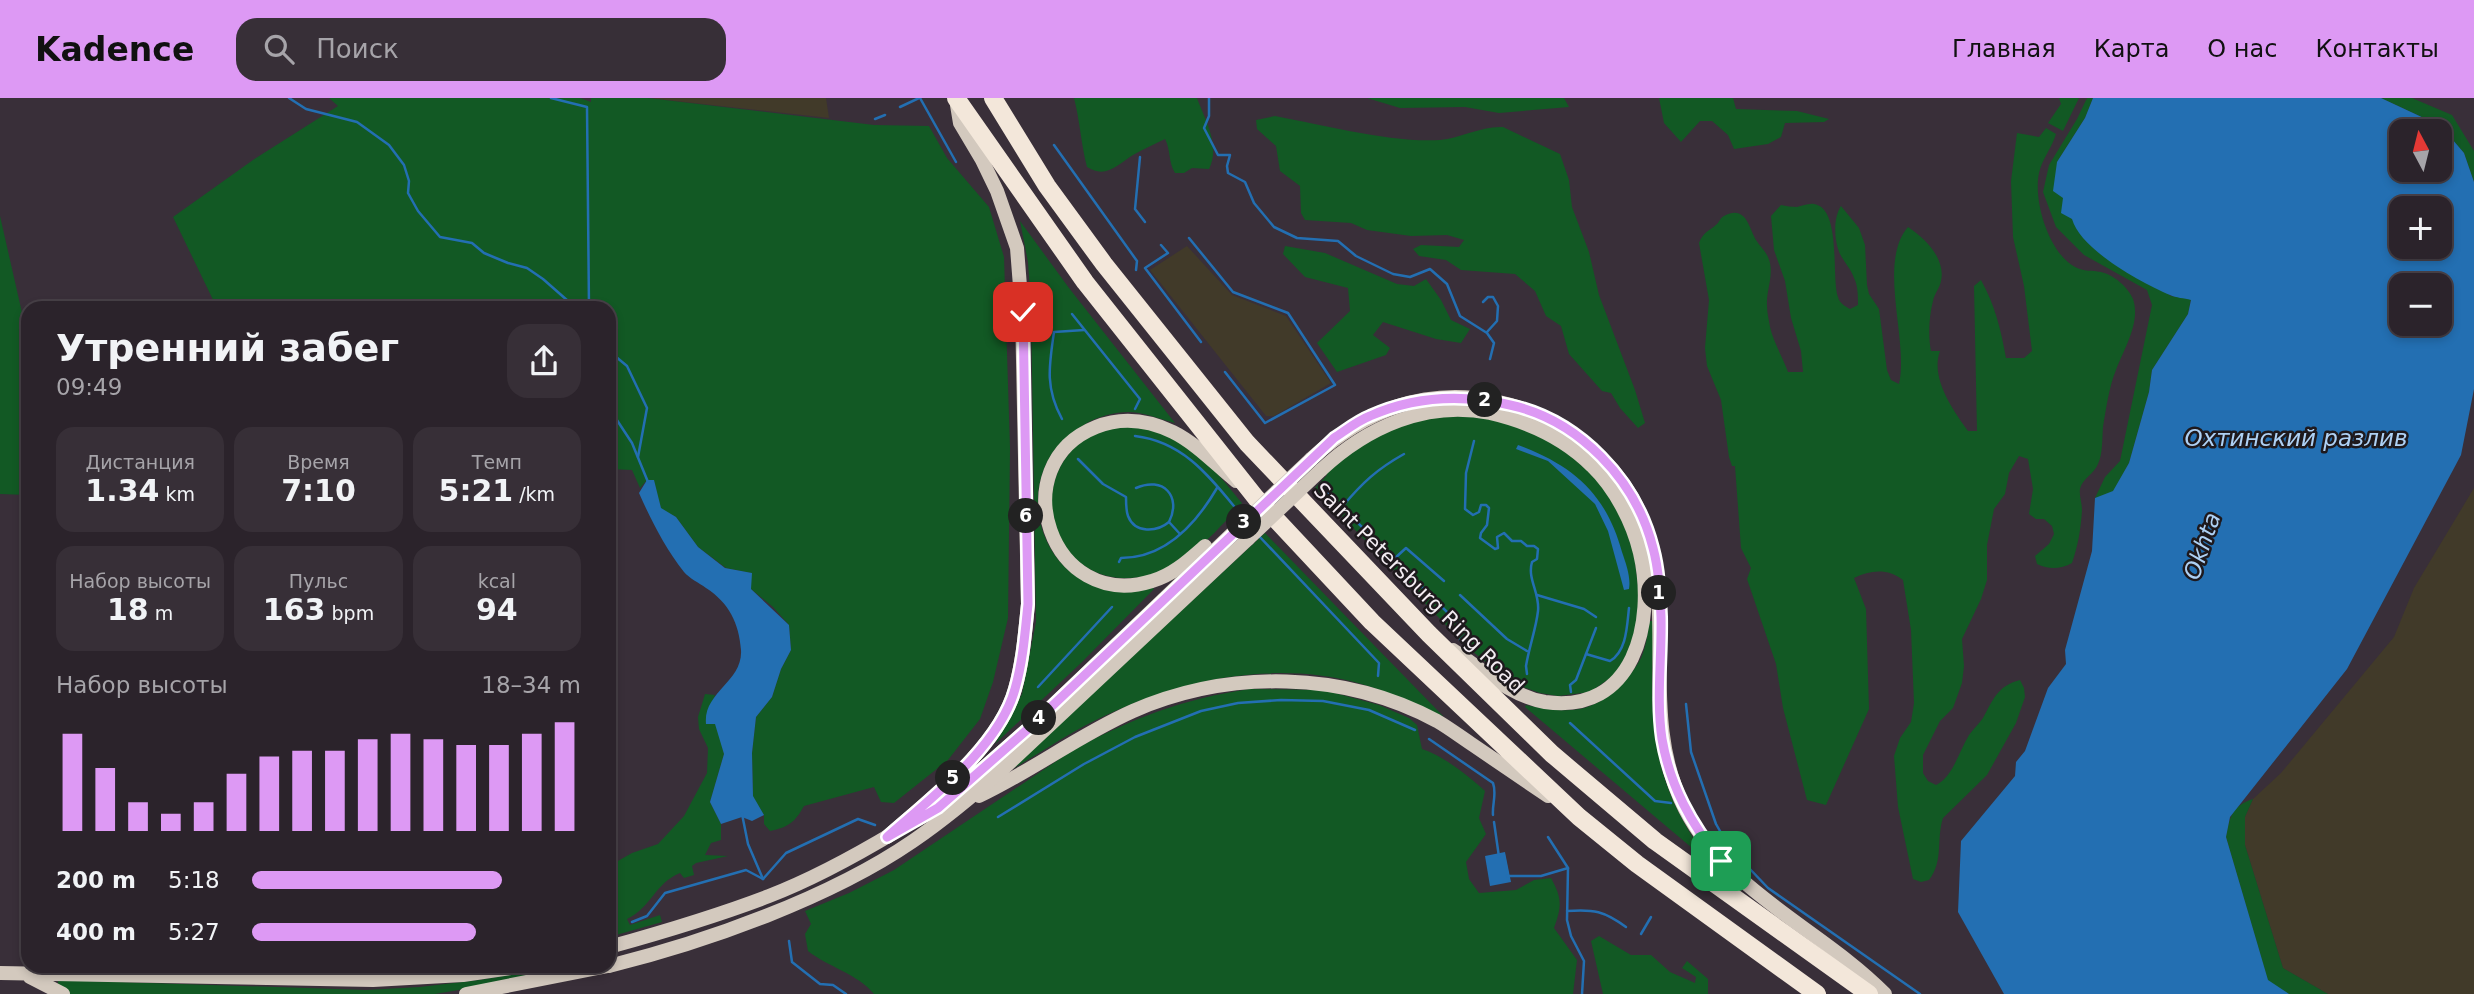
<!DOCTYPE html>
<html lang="ru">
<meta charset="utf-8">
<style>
:root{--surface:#2b232b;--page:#372f37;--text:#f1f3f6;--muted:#a6a4a9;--line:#474047;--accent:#dd99f4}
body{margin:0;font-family:"DejaVu Sans",sans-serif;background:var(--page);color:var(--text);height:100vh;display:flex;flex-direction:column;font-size:26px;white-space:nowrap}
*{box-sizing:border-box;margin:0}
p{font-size:23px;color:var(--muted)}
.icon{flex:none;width:38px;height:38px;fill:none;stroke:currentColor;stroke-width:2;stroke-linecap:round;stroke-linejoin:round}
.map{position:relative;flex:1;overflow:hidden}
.side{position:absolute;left:21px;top:203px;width:595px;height:672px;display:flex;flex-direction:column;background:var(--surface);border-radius:21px;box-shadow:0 4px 10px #0003,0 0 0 2px var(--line)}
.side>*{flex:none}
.needle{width:46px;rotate:353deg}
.tools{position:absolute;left:2389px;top:21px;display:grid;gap:14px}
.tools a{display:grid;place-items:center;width:63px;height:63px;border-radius:14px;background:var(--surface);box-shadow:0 4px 10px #0003,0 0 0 2px var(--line);font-size:35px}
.pin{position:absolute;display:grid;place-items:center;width:60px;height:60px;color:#fff;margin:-30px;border-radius:14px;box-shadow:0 4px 10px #0006}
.km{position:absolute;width:35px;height:35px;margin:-18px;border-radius:50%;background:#222;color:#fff;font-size:19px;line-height:35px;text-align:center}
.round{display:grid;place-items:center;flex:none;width:74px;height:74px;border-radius:21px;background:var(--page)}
.summary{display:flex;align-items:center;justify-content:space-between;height:119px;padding:0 35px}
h1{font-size:38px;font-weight:600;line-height:52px}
.stats{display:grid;grid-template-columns:repeat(3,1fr);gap:10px;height:119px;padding:7px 35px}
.stats div{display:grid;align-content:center;border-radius:18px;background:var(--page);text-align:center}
.stats b{font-size:30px;font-weight:600}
.stats small{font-size:19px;font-weight:400}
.stats p{font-size:19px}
.chart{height:196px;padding:14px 35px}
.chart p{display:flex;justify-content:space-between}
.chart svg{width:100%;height:126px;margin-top:7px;stroke:var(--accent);stroke-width:6}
ul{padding:0 35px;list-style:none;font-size:23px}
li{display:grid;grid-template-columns:112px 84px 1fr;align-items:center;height:52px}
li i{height:18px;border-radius:9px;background:var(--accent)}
header{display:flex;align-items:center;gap:42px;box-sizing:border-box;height:98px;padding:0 35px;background:var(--accent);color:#111}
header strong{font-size:33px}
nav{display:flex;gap:38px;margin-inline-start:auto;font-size:24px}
.search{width:490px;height:63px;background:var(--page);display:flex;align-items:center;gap:18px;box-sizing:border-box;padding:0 24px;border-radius:21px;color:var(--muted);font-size:26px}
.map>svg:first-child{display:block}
.industrial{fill:#413a29}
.green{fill:#125924}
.water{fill:#236fb2;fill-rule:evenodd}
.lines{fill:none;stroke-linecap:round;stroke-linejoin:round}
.stream{stroke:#236fb2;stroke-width:2.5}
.primary{stroke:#d3c9be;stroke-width:14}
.highway{stroke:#f3e7da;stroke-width:18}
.primary-bridge{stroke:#d3c9be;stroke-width:14}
.route-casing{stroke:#fff;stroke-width:14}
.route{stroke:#dd99f4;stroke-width:9}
.labels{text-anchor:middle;stroke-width:5;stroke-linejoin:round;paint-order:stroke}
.street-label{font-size:21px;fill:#f3ecf2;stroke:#1e191d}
.water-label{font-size:23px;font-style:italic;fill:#aed1f5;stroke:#1e191d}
</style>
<header>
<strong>Kadence</strong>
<div class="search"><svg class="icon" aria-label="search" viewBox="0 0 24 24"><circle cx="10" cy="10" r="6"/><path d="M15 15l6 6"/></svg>Поиск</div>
<nav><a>Главная</a><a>Карта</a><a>О нас</a><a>Контакты</a></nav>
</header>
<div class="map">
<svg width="2474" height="896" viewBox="0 0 2474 896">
<rect width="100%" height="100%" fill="#392f39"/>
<g class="industrial">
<path d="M 648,0 L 826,0 L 829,20 Z"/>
<path d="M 1187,148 L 1232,197 L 1286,218 L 1331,285 L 1274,318 L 1266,318 L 1150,172 Z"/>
<path d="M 2474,390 L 2474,896 L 2328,896 L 2283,870 L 2245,747 L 2245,719 L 2253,701 L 2281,675 L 2394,539 L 2414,490 Z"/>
</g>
<g class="green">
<path d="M 329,0 L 580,0 L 591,4 L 591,0 L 648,0 L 874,27 L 929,28 L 947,60 L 989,109 L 1004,159 L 1010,350 L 1008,520 L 993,584 L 980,621 L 948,662 L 894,705 L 881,704 L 874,689 L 804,708 C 795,724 789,729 770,733 L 764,726 L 764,717 L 753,699 L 752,655 L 756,619 L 772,599 L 781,571 L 791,552 L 789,527 L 773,509 L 751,491 L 751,475 L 726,470 L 698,449 L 676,419 L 661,411 L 654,383 L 647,382 L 640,390 L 632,372 L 609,371 L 609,210 L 217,210 L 173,119 L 253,62 L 338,8 Z"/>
<path d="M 1074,0 L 1197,0 C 1205,22 1221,48 1209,71 L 1192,70 L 1184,75 L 1175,75 C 1168,64 1171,52 1165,41 C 1155,46 1143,51 1133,57 C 1117,67 1106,81 1087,69 C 1081,46 1080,23 1074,0 Z"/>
<path d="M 1367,0 L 1564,0 L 1569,9 L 1499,15 L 1465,9 L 1400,10 Z"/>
<path d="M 1659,0 L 1733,0 L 1736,11 L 1797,13 L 1829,21 L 1824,24 L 1785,25 L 1781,39 L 1768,46 L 1734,51 L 1728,37 L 1712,23 L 1700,23 L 1681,44 L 1664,25 Z"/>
<path d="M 2059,0 L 2079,0 L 2063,33 L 2048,25 L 2061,6 Z"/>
<path d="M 2087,0 L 2093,0 L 2085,20 L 2057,64 L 2063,100 L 2072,121 L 2171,198 L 2191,201 L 2188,216 L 2152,272 L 2149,294 L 2129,365 L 2113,394 L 2095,400 L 2105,379 L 2120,363 L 2152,207 L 2147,192 L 2084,157 L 2056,129 L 2043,94 L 2049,67 L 2077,21 Z"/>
<path d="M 2381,0 L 2412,0 L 2452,17 L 2474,53 L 2474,84 L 2464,55 L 2441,28 Z"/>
<path d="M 1275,18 C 1323,27 1391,45 1440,42 C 1461,40 1481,28 1503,29 L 1560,56 L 1569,82 L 1572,109 L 1589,154 L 1599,197 L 1635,292 L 1645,325 L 1638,330 L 1620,310 L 1611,295 L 1602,293 L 1569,256 L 1561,228 L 1546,218 L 1535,193 L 1515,176 L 1461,172 L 1446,162 L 1419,158 L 1413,151 L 1421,147 L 1459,149 L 1464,142 L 1447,137 L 1411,138 L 1367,132 L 1351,125 L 1305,122 L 1301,115 L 1300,88 L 1280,73 L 1276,48 L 1257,31 L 1256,22 Z"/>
<path d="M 2046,30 L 2056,36 C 2052,50 2042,61 2039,75 C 2033,103 2049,155 2075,169 C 2084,174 2092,172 2101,174 C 2114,177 2128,189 2133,201 C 2141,224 2124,251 2116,272 C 2109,289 2106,311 2103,329 C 2102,340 2103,355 2098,366 C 2094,376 2082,381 2080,391 C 2079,398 2082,405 2082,412 C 2081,430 2078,448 2072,465 C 2061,471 2049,472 2037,466 L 2035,458 L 2049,446 L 2054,436 L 2052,428 L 2044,421 L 2036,421 L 2029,416 L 2033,391 L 2028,361 L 2019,358 L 2009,375 L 2005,396 L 1994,411 L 1987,447 L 1987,482 L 1981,501 L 1962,541 L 1964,568 L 1962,585 L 1953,610 L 1940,623 L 1923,657 L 1923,675 L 1928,683 L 1936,687 C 1953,679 1959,653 1969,637 C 1973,631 1979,626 1983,620 C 1993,602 1997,588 2020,582 L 2024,590 L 2025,599 L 2016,625 L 1987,677 L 1943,720 C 1936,741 1944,763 1929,782 L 1921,784 L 1913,781 L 1898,709 L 1894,658 L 1900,640 L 1911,624 L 1914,605 L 1911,532 L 1903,482 C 1888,470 1870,472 1854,480 L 1866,511 L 1869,611 L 1826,707 L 1807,702 L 1783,610 L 1776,566 L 1747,481 L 1751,470 L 1741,450 L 1735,368 L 1732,368 L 1729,359 L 1721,302 L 1707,268 L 1705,250 L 1709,202 L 1699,145 C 1703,134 1709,133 1717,126 C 1720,123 1720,120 1724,118 C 1746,106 1749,130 1756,142 C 1761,150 1768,155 1770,165 C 1773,180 1766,193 1767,208 C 1767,215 1769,222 1770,229 C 1773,243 1783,260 1788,274 L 1803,274 L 1801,253 L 1791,220 L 1785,183 L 1774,152 L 1771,118 L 1781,107 C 1786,108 1792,109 1797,109 C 1802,108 1809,105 1814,106 C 1842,110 1831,181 1838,199 C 1840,206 1845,208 1850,211 L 1858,207 C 1858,198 1858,188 1854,180 C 1851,171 1844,164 1840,156 C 1834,143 1833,120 1841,108 L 1859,130 L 1865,147 L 1867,187 L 1869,196 L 1879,211 L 1887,272 L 1891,282 L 1899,286 C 1909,242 1877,165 1908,129 C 1925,140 1946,161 1941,183 C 1940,190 1934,196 1933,203 C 1929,218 1928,238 1931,253 L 1940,253 C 1930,280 1953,312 1968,333 L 1977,333 L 1974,188 L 1981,182 C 1995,207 2001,232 2006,260 L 2024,260 L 2032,253 L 2024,188 L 2013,139 L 2011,83 L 2017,35 L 2039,39 Z"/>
<path d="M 0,118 L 28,241 L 28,397 L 0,396 Z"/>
<path d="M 1020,123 L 1069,190 L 1175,325 C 1163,322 1151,317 1139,315 C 1122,312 1102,317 1087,325 C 1074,333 1059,344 1051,357 C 1022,403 1043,469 1094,487 C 1106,491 1118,495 1131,494 C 1138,493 1145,490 1152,489 L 1154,491 L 1082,564 L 995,646 L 1022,596 L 1036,524 L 1031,208 L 1028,164 Z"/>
<path d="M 1285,148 L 1325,155 L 1397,186 L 1414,188 L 1426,181 L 1441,202 L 1451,222 L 1470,231 L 1461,245 L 1436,241 L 1383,224 L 1373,237 L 1390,250 L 1386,257 L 1337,274 L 1317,245 L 1350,213 L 1348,190 L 1305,179 L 1283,156 Z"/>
<path d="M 1447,316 L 1505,322 L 1557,346 L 1596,380 L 1611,399 L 1633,446 L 1640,505 L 1634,543 L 1616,576 L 1590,594 L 1558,598 L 1540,595 L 1515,586 L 1495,572 L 1465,547 L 1315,390 L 1327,377 L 1324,372 L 1348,353 L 1400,326 Z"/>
<path d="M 1132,327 C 1144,331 1157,333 1169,338 C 1199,350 1222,381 1242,405 C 1217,433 1191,462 1156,477 C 1149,480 1138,479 1130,480 C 1058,484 1025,395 1077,347 C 1091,334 1113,330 1132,327 Z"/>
<path d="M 1265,435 L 1443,618 L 1442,620 C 1414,607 1387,593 1358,585 C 1270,561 1174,583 1094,623 C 1064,638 1036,658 1007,674 Z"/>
<path d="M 1649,523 L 1654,523 C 1651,617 1646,671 1701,752 L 1698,755 L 1525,609 L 1526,607 C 1545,611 1571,616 1590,608 C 1611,600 1631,579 1641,560 C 1646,549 1648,535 1649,523 Z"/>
<path d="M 1250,591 L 1324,592 L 1379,607 L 1409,620 L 1417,627 L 1422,651 C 1442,657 1469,678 1485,693 L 1479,720 L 1486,736 L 1466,764 L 1469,781 L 1479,795 L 1516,792 L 1534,782 L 1551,780 C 1562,800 1562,808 1554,830 L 1577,862 L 1573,896 L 874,896 C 858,876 828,869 808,853 L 805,836 L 811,826 L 805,813 L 849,795 L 894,772 L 1073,652 C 1133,620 1182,601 1250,591 Z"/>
<path d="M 705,596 L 715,597 L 712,605 L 724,656 L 710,704 L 721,726 L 721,742 L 711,745 L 705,757 L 728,758 L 696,765 L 692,768 L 694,777 L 684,780 L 680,775 C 655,785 651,810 627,821 L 630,827 L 660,817 L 662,824 L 609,839 L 609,768 L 632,755 L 658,746 L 684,718 L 707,675 L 708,650 L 699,631 L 698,619 Z"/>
<path d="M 2253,701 L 2245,719 L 2245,747 L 2283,870 L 2328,896 L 2289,896 L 2268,883 L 2226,739 C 2230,718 2232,708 2253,701 Z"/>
<path d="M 1599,838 L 1631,857 L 1651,857 L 1670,874 L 1695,885 L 1696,879 L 1682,870 L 1687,863 L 1708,881 L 1708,896 L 1603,896 L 1591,843 Z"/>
<path d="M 567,868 L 572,868 L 540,878 L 435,896 L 70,896 L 58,887 L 58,882 L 366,892 L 420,889 L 479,882 Z"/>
</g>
<g class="water">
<path d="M 2093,0 L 2381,0 L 2441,28 L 2464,55 L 2474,84 L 2474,291 L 2461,357 L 2347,571 L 2230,719 L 2226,739 L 2268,882 L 2289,896 L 2004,896 L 1958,814 L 1961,743 L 2015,678 L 2016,664 L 2025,653 L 2048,590 L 2066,566 L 2065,552 L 2092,453 L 2095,400 L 2113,393 L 2129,365 L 2149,294 L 2152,272 L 2188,216 L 2191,202 C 2184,200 2176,200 2170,197 C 2140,184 2081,152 2072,121 L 2061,115 L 2063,100 L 2053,93 L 2057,64 L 2085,20 ZM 2401,33 L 2440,33 L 2440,72 L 2401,72 ZM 2401,110 L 2440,110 L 2440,149 L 2401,149 ZM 2401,187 L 2440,187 L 2440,226 L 2401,226 Z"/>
<path d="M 1518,347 C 1574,368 1606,396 1622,454 C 1626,466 1631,479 1629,491 L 1624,492 L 1608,433 L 1595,406 L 1548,363 L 1516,351 Z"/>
<path d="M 647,382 L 654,382 L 661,410 L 676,419 L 698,449 L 725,470 L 752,475 L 751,491 L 789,527 L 791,552 L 781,571 L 772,599 L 756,619 L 752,655 L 753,698 L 764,717 L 752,723 L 742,719 L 721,726 L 710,704 L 724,656 L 715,626 L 706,626 C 703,594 743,584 741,552 C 739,525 729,505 706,490 C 699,485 689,480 684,474 C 665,450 651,422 639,395 Z"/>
<path d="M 1505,754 L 1511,784 L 1490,788 L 1485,758 Z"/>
</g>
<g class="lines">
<g class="stream">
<path d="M 289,0 L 306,11 L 357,24 L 389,47 L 404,67 L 409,83 L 408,95 L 418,113 L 440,139 L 472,145 L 484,155 L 508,165 L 527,170 L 543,181 L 576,210"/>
<path d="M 551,0 L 587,9 L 589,210"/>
<path d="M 920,0 L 956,64"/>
<path d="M 1209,0 L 1209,18 L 1204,30 L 1218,57 L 1230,57 L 1227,68 L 1228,75 L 1245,84 L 1254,105 L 1274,129 L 1297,140 L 1338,143 L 1356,158 L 1393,176 L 1410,179 L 1430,171 L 1447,186 L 1460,218 L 1487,235 L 1494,245 L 1490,261"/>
<path d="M 900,9 L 919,0"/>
<path d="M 875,21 L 885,17"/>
<path d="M 1054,47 L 1137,163 L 1136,172"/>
<path d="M 1140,59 L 1135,111 L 1145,124"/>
<path d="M 1189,140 L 1233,194 L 1288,215 L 1335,287 L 1265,325 L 1225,274"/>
<path d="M 1161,147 L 1168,155 L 1145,170 L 1201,244"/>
<path d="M 1483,204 L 1488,199 L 1493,199 L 1498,208 L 1497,223 L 1487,234"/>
<path d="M 1072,216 L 1140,301 L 1135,311"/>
<path d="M 609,253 L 627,268 L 647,310 L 638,359"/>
<path d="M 609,310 L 632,345 L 648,384"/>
<path d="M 1062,321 C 1045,290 1049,268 1054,234 L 1084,232"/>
<path d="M 1135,338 C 1186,344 1212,382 1243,419"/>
<path d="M 1474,343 L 1466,375 L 1465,411 L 1473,417 L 1479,414 L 1481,407 L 1486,407 L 1489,410 L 1487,427 L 1481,435 L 1480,440 L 1495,451 L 1498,450 L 1497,439 L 1504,435 L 1512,443 L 1521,443 L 1527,448 L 1534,448 L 1538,451 L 1537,461 L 1532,464 C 1527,481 1540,495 1538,513 C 1536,531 1529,549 1526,568 L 1527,576"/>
<path d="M 1078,361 L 1103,386 L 1126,399 C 1126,405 1126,413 1128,418 C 1135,436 1157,434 1169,424"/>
<path d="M 1136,390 C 1163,378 1182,398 1169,424 L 1180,436"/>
<path d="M 1324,391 L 1468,535 L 1460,542"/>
<path d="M 1342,409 C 1362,385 1377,371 1404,356"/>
<path d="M 1258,437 L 1379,565 L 1378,578"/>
<path d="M 1394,461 L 1406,450 L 1444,483"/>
<path d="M 1119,464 L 1121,460 C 1166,460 1196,426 1217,390"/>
<path d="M 1460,497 L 1507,541 L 1527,553"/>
<path d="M 1537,497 L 1584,511 L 1596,519"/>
<path d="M 1586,556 L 1610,563 C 1627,553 1627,527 1629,510"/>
<path d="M 1038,589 L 1112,509"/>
<path d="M 1571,594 L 1570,587 L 1576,582 L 1596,530"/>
<path d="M 1686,606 L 1691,654 L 1716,726 L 1729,749 L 1768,790 L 1920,896"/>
<path d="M 1570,625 L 1655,703 L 1671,705"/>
<path d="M 1429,641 L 1493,685 C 1497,696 1492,706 1493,717"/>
<path d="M 742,716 L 748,746 L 763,781"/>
<path d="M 998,719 L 1084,666 L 1135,639 L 1201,613 L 1238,605 L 1281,602 L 1323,603 L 1369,612 L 1415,632"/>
<path d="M 1494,724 L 1499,759"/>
<path d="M 1548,739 L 1568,770 L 1567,822 L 1571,838 L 1584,863 L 1582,896"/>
<path d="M 1507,778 L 1541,778 L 1568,770"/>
<path d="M 763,781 L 786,755 L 858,721 L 875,727"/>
<path d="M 1567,813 C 1594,811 1604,813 1626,829"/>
<path d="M 632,824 L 647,818 L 665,795 L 746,772 L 763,781"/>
<path d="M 1641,836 L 1651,819"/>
<path d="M 789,843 L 792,864 L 820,886 L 833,887 L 846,896"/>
</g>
<g class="primary">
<path d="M 1311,361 C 1364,313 1423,289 1495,303 C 1533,311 1565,327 1593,352 C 1708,453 1624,593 1685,711 C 1728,795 1821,831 1885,896"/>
<path d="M 1321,372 C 1367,329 1427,302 1490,315 C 1529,324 1564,340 1592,368 C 1615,390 1633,425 1640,455 C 1656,524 1634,617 1545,604 C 1510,598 1482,571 1453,552"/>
<path d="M 1205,448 C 1189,462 1173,477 1152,483 C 1051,515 1001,367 1096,329 C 1121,319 1148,322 1173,334 C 1197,346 1216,367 1236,383"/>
<path d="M 979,698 C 1032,673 1079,637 1133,613 C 1230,571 1344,573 1437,623 C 1449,630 1461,639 1473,647 C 1498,664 1523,681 1548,698"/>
<path d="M 916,722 L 938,710 L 1029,630 L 1238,430"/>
<path d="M 887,739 C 930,701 999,649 1015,591 C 1023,563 1025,535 1028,506 L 1022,214 L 1017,150 L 997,93 L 982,62 L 960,25 L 956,1"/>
<path d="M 609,849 C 663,834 717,818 769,798 C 813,781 855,758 895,734"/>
<path d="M 609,868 C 706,844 830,800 913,743 C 945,721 975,696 1004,670 L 1248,441"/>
<path d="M 0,875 L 373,882 L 463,877 L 525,868"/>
<path d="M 30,879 L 63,896"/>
<path d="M 466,896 L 608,868"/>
</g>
<g class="highway">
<path d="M 956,0 L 1085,184 L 1256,400 L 1372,524 L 1579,719 L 1637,766 L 1817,896"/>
<path d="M 993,0 L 1047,88 L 1104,166 L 1247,345 L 1429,536 L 1552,656 L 1655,743 L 1869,896"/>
</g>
<g class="primary-bridge">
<path d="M 1238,430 L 1311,361"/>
<path d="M 1248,441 L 1321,372"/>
</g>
</g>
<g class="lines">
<defs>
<path id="route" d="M 1023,214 L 1028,506 C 1025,535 1023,563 1015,591 C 999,649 930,701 887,739 L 938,710 L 1029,630 L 1334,340 C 1345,333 1357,323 1370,318 C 1415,298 1462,296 1510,307 C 1579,322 1636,382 1653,450 C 1659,472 1660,496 1661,519 C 1662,559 1656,601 1662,641 C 1670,688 1691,726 1721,763"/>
</defs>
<use href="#route" class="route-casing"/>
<use href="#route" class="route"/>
</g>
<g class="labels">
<g class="street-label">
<text transform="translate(1419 490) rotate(45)" y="7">Saint Petersburg Ring Road</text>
</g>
<g class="water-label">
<text x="2296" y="348">Охтинский разлив</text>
<text transform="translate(2202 448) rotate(-71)" y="8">Okhta</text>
</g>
</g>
</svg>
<div class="tools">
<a><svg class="needle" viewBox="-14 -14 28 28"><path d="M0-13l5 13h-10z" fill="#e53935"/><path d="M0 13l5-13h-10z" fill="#a6a4a9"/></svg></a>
<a>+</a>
<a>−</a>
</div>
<div class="pin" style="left:1721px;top:763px;background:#1e9e55"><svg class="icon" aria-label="arrive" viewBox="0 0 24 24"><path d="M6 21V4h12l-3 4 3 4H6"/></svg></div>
<div class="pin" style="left:1023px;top:214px;background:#d93025"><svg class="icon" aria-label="check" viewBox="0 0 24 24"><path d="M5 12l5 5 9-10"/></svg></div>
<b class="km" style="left:1659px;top:495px">1</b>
<b class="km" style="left:1485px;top:302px">2</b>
<b class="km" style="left:1244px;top:424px">3</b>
<b class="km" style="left:1039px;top:620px">4</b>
<b class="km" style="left:953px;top:680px">5</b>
<b class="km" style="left:1026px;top:418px">6</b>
<section class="side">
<div class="summary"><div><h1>Утренний забег</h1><p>09:49</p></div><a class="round"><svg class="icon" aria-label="share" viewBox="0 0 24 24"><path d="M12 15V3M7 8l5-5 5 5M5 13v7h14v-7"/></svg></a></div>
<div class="stats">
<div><p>Дистанция</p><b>1.34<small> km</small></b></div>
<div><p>Время</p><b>7:10</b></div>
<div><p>Темп</p><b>5:21<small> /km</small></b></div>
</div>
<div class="stats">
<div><p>Набор высоты</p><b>18<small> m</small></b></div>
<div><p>Пульс</p><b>163<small> bpm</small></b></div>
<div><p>kcal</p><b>94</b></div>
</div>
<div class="chart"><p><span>Набор высоты</span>18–34 m</p>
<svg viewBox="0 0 160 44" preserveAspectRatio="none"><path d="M5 44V10M15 44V22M25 44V34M35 44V38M45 44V34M55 44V24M65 44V18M75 44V16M85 44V16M95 44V12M105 44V10M115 44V12M125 44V14M135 44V14M145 44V10M155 44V6"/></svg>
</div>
<ul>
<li><b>200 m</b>5:18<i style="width:76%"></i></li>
<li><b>400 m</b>5:27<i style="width:68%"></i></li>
</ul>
</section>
</div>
